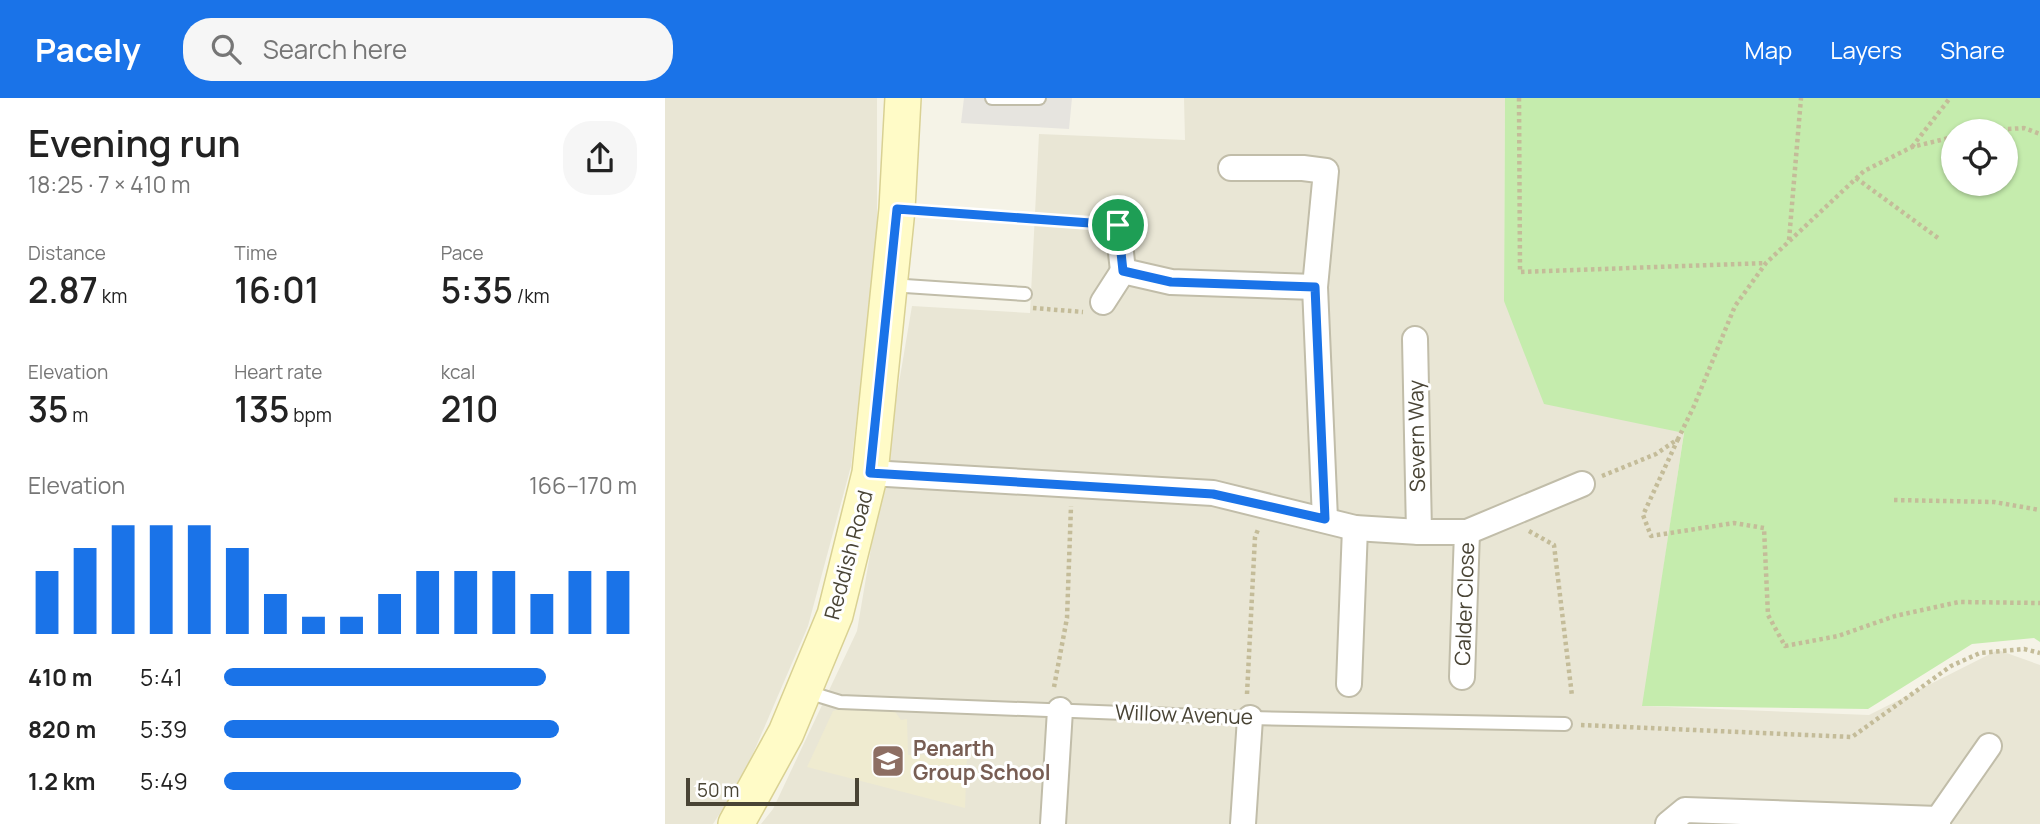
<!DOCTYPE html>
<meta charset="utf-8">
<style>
:root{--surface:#fff;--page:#f6f6f6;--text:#222;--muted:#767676;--accent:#1a73e8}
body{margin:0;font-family:Manrope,sans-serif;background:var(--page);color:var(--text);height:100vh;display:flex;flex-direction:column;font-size:26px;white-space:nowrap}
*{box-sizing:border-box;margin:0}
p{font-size:23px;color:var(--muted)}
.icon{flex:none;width:38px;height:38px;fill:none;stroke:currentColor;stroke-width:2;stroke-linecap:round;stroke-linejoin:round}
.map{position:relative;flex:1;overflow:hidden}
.panel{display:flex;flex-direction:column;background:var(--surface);width:665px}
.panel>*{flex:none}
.tools{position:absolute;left:1276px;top:21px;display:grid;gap:14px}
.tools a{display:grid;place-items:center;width:77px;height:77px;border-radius:50%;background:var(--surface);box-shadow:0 2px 5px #0004;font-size:35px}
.scale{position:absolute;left:21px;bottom:18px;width:173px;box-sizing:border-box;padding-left:7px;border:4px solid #494435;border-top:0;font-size:19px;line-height:24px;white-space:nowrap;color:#494435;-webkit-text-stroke:5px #fff;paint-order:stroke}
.pin{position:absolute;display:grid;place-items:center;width:60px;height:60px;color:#fff;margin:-30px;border:4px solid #fff;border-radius:50%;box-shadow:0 2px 7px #0007}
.round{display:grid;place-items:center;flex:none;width:74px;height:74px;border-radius:28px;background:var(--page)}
.overview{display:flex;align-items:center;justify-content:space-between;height:119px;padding:0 28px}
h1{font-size:38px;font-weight:600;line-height:52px}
.stats{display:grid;grid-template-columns:repeat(3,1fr);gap:10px;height:119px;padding:7px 28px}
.stats div{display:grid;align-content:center}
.stats b{font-size:35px;font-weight:600}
.stats small{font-size:19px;font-weight:400}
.stats p{font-size:19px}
.chart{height:196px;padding:14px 28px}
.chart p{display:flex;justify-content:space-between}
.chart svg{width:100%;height:126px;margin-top:7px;stroke:var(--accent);stroke-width:6}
ul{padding:0 28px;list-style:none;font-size:23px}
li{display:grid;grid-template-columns:112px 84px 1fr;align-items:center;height:52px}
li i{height:18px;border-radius:9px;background:var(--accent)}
header{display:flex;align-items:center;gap:42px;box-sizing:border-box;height:98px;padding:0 35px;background:var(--accent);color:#fff}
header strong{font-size:33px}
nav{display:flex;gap:38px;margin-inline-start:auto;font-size:24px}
.search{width:490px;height:63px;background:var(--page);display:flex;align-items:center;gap:18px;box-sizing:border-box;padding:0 24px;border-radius:28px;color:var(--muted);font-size:26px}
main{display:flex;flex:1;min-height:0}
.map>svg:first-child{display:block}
.residential{fill:#e9e6d5}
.education{fill:#efebd0}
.green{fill:#c5ecad;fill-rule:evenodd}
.parking{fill:#e6e4df}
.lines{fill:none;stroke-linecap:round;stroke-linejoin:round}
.lane-casing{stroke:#c1bda9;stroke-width:16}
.street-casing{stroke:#c1bda9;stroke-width:28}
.secondary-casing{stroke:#d9d193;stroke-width:38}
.path{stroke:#c4bc99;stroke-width:4.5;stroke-dasharray:3.5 3.5;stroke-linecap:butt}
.lane{stroke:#fff;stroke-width:12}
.street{stroke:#fff;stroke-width:24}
.secondary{stroke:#fffbc7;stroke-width:35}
.route-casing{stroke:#fff;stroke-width:14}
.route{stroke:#1a73e8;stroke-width:9}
.labels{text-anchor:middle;stroke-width:6;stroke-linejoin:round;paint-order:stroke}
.street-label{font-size:21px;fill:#494435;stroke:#fff}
.education-label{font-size:21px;font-weight:bold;fill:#785e54;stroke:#fff;text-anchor:start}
</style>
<header>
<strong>Pacely</strong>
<div class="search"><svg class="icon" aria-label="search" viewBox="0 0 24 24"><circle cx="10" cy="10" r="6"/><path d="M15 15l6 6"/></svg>Search here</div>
<nav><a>Map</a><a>Layers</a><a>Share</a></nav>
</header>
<main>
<section class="panel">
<div class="overview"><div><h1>Evening run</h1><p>18:25 · 7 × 410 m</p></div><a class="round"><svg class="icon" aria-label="share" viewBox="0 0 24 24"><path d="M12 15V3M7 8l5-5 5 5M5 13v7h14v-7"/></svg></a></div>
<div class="stats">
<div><p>Distance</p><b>2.87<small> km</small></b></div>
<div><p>Time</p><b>16:01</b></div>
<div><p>Pace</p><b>5:35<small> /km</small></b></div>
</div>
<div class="stats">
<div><p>Elevation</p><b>35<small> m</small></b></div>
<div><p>Heart rate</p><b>135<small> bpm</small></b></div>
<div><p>kcal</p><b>210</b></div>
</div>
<div class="chart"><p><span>Elevation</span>166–170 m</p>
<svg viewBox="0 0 160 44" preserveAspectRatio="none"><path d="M5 44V22M15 44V14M25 44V6M35 44V6M45 44V6M55 44V14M65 44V30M75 44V38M85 44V38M95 44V30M105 44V22M115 44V22M125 44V22M135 44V30M145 44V22M155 44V22"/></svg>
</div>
<ul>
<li><b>410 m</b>5:41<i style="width:78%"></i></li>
<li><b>820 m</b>5:39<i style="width:81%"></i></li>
<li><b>1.2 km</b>5:49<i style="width:72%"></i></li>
</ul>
</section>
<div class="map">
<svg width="1375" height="726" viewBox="0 0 1375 726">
<rect width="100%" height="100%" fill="#f5f3e7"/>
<g class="residential">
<path d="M 0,0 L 212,0 L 212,142 L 186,368 L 143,528 L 77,681 L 48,726 L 0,726 Z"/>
<path d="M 519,0 L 840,0 L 839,203 L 1019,334 L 978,608 L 1204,617 L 1333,552 L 1375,567 L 1375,726 L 96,726 L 108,711 L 192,533 L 247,208 L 365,215 L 374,36 L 520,42 Z"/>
</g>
<path class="education" d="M 178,610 L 229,612 L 236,622 L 242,621 L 243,657 L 302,656 L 300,710 L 142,669 L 168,613 Z"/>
<path class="green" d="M 840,0 L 1375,0 L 1375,544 L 1369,540 L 1307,546 L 1203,611 L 977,608 L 1019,335 L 879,306 L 839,203 ZM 1288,33 L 1340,33 L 1340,86 L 1288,86 Z"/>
<path class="parking" d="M 299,0 L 407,0 L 404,31 L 296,25 Z"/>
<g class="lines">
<defs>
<g id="lane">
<path d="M 327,0 L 374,0"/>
<path d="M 225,187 L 360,196"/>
<path d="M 139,593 L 175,604 L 585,620 L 900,626"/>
</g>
<g id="street">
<path d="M 566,70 L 638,70 L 661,73 L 650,189 L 660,421"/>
<path d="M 453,127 L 458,173"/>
<path d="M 438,204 L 458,173 L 506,184 L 650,189"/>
<path d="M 750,241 L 754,434"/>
<path d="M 205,375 L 548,395 L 690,430 L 754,434 L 802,434 L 917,386"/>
<path d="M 797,579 L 802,434"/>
<path d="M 684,586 L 690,430"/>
<path d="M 388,726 L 395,612"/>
<path d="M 578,726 L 585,620"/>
<path d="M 1003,726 L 1020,712 L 1273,721"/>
<path d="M 1273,726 L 1273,721 L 1324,648"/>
</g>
<path id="secondary" d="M 71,726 L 121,635 L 170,517 L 205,375 L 232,111 L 238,0"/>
</defs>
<use href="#lane" class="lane-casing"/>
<use href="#street" class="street-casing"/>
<use href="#secondary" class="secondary-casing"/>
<g class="path">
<path d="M 854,0 L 855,174 L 1101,165"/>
<path d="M 1315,33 L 1359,30 L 1375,36"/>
<path d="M 1247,49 L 1285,0"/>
<path d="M 1191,80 L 1273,140"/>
<path d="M 257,113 L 430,126"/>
<path d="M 1124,142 L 1136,0"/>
<path d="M 368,210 L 418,214"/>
<path d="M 1013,341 L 978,417 L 986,438 L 1069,425 L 1099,430 L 1103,517 L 1120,548 L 1173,538 L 1230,518 L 1294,504 L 1375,505"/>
<path d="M 937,378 L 991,356 L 1013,341 L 1029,308 L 1070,208 L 1101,165 L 1199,73 L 1247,49 L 1288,39"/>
<path d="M 1229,402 L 1329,404 L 1375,412"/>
<path d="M 864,433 L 889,447 L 907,598"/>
<path d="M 389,589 L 402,520 L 406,408"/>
<path d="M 582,596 L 590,439 L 594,429"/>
<path d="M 916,627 L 1187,639 L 1286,568 L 1315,555 L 1359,551 L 1375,555"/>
</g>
<use href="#lane" class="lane"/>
<use href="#street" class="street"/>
<use href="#secondary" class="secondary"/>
</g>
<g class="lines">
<defs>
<path id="route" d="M 232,111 L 453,127 L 458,173 L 506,184 L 650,189 L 660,421 L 548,396 L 205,375 Z"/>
</defs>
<use href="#route" class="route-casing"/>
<use href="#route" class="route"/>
</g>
<defs>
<symbol id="school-square" viewBox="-11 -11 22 22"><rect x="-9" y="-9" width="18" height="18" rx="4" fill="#8d6e63" stroke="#fff"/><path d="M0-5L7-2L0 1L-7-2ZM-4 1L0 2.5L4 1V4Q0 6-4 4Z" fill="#fff"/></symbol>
</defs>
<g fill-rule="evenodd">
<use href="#school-square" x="204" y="644" width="38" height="38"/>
</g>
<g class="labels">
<g class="street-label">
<text transform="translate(752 338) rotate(-91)" y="7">Severn Way</text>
<text transform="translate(184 457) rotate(-75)" y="7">Reddish Road</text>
<text transform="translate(800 506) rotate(-88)" y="7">Calder Close</text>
<text transform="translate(519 617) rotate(2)" y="7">Willow Avenue</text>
</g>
<g class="education-label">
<text x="248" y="658">Penarth<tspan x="248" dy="24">Group School</tspan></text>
</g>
</g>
</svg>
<div class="tools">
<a><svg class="icon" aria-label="locate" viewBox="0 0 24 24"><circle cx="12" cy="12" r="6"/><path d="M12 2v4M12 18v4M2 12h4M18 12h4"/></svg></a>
</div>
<div class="scale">50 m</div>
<div class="pin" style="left:453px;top:127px;background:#1e9e55"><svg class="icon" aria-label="arrive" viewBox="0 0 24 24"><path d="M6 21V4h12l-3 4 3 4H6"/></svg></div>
</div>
</main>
